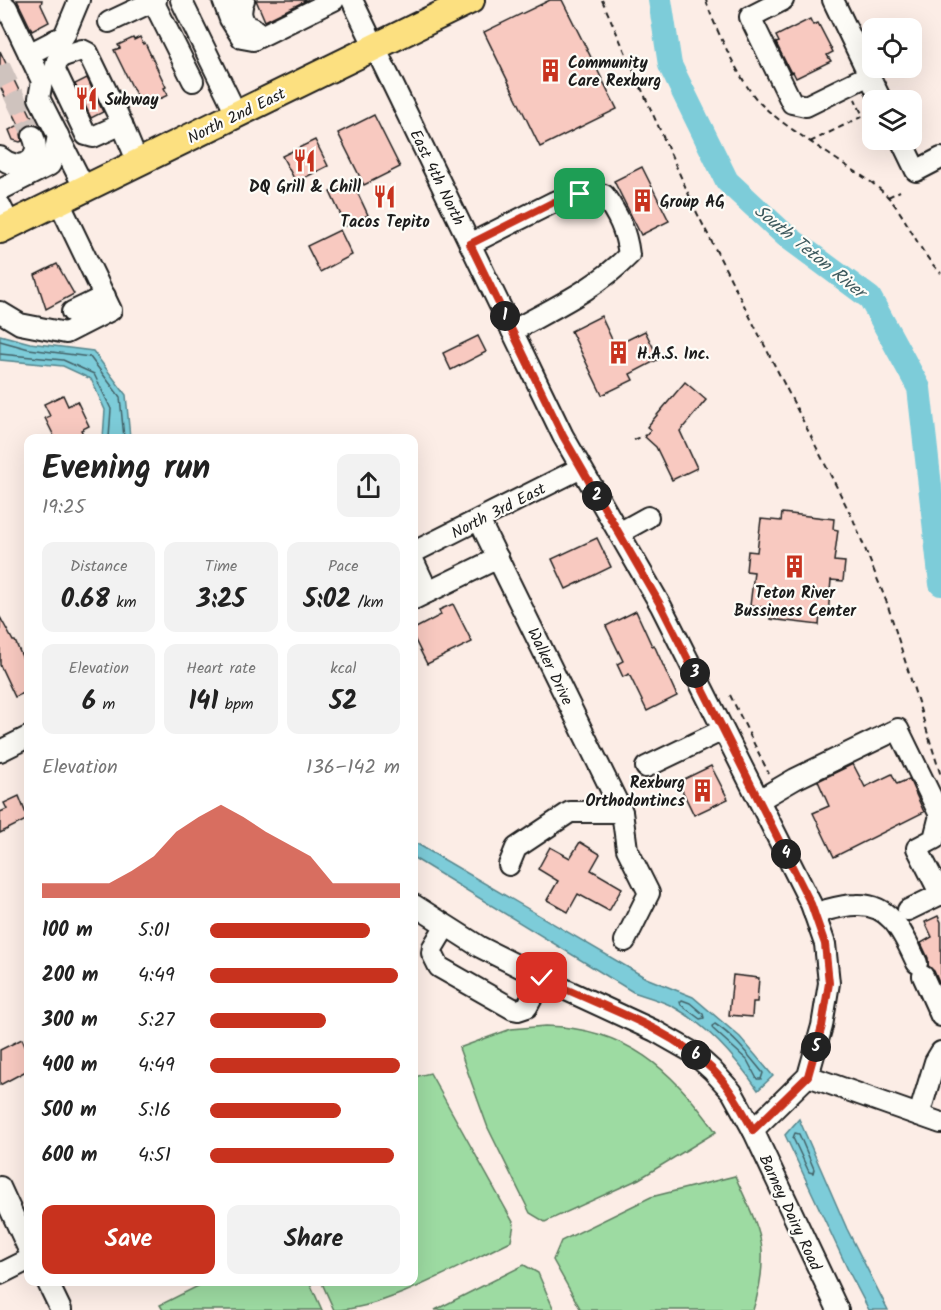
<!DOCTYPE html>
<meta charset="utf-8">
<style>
:root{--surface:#fff;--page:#f2f2f2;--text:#222;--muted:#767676;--accent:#c8321e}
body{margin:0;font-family:Kalam,sans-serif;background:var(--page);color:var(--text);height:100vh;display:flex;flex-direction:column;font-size:22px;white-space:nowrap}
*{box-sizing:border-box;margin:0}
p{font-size:20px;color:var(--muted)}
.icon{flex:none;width:33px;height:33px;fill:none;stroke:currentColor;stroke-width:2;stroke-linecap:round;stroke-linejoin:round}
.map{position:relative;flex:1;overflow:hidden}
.drawer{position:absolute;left:24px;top:434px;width:394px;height:852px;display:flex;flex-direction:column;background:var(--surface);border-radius:12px;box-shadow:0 6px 24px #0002}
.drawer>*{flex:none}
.buttons{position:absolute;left:862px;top:18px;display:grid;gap:12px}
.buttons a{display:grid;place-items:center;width:60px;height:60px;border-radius:12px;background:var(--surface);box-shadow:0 6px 24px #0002;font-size:30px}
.pin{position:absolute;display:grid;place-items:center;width:51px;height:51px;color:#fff;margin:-26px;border-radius:12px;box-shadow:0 3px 9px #0006}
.km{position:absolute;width:30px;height:30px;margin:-15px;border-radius:50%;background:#222;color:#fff;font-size:16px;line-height:30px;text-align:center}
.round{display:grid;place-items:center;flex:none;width:63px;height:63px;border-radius:12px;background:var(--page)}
.summary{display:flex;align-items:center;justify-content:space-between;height:102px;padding:0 18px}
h1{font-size:33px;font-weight:700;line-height:45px}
.figures{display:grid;grid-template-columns:repeat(3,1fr);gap:9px;height:102px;padding:6px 18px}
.figures div{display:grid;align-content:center;border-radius:12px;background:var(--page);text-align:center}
.figures b{font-size:26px;font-weight:700}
.figures small{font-size:16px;font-weight:400}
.figures p{font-size:16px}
.chart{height:168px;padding:12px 18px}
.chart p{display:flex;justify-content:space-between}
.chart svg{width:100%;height:108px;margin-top:6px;fill:var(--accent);opacity:.7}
.primary-button{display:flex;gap:12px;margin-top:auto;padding:12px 18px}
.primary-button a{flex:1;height:69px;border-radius:12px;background:var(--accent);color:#fff;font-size:24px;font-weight:700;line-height:69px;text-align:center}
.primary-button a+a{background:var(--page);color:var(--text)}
ul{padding:0 18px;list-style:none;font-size:20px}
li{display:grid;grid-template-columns:96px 72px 1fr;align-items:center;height:45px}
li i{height:15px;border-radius:8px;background:var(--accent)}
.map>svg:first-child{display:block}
.green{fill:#9ddba2;stroke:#5c7c5f;stroke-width:1.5}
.water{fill:#7dccd9;stroke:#56868d;stroke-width:1.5}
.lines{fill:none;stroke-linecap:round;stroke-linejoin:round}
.shore{stroke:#436268;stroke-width:1.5}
.river{stroke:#7dccd9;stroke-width:24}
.building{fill:#f8c9c0;stroke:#1c1c1c;stroke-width:1.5}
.minor-tunnel{stroke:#cfc3be;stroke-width:20;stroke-dasharray:20 10;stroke-linecap:butt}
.minor-casing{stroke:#1c1c1c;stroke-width:24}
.major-casing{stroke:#1c1c1c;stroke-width:30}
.path{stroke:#1c1c1c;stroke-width:2;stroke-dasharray:6 4.5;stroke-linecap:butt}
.minor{stroke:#fdfcf7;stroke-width:20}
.major{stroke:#fce080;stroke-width:26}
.route-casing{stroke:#fff;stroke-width:12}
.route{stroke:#c8321e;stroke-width:8}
.labels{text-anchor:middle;stroke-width:4.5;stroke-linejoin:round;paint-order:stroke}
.poi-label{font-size:16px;font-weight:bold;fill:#1c1c1c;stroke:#fdfcf7;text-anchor:start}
.street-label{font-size:16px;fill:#1c1c1c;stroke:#fdfcf7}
.water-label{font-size:18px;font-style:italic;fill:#3e5a5e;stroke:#fdfcf7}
</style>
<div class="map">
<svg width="941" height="1310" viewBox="0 0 941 1310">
<rect width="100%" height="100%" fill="#fcede6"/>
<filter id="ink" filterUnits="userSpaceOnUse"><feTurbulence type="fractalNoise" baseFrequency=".0167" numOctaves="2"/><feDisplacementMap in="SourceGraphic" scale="12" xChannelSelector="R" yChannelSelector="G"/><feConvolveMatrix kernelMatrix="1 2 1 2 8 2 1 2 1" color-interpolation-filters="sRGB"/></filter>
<g filter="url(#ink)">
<g class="green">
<path d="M 546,1026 C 626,1028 672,1069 716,1132 L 639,1179 L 545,1222 L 530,1213 L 488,1128 L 459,1048 L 511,1029 Z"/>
<path d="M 430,1073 L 514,1224 L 511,1241 C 464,1263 385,1310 334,1310 L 321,1281 L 414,1281 L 414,1077 Z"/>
<path d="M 735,1176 C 744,1196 761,1229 762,1250 C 763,1270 759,1292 753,1310 L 581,1310 L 553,1260 L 561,1241 L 651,1197 Z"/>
<path d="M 524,1265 L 538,1273 L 554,1310 L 435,1310 Z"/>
<path d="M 208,1281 L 309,1281 L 322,1310 L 163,1310 L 160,1305 Z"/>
</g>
<g class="water">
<path d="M 0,335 L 30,343 L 93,351 L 126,395 L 130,438 L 103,438 L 105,410 L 91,379 L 63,366 L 0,360 Z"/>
<path d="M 414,842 L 646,978 L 693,997 L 740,1037 L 773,1076 L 758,1090 C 736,1058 707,1025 672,1006 C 660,1000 645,996 633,992 L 414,858 Z"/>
<path d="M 799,1119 L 847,1229 L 888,1310 L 869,1310 L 849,1272 L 785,1135 Z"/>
</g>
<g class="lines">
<g class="shore">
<path d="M 0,341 L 29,349 L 90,357 L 120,397 L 124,438"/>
<path d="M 0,354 L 63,360 L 94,374 L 111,409 L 109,438"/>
<path d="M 682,1000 L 690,1003 L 703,1014 L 704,1018 L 700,1019 L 681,1005 L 680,1002 Z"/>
<path d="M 715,1024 C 735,1037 749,1056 763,1073 L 761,1079 L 757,1079 L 747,1060 L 713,1029 L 712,1026 Z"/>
<path d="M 795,1133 L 799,1134 L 814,1169 L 813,1173 L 809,1172 L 793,1138 Z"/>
</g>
<path class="river" d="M 660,0 L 670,65 L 727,181 L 785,235 L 870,298 L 919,388 L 941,584"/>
</g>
<g class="building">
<path d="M 17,0 L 42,0 L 41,5 L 49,22 L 32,31 Z"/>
<path d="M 256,0 L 307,0 L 265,21 Z"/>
<path d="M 550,0 L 562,0 L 617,109 L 540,147 L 484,32 Z"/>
<path d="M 810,19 L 813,25 L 818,23 L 833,52 L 827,55 L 831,61 L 796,78 L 793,72 L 791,73 L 776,43 L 779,42 L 776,36 Z"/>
<path d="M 140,37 L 143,44 L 145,43 L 166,87 L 164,88 L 168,95 L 142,107 L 114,50 L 120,48 L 118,45 L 133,38 L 134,40 Z"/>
<path d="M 0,51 L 35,124 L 29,125 L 24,128 L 21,134 L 22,141 L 20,142 L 13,140 L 9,130 L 19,125 L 0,86 Z"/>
<path d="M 87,78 L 103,112 L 91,118 L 75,84 Z"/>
<path d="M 374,115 L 400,167 L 364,185 L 338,133 Z"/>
<path d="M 315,140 L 328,166 L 296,182 L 282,156 Z"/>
<path d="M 642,167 L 669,221 L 641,235 L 614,181 Z"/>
<path d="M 352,181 L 368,215 L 346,226 L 330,192 Z"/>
<path d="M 340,230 L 352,255 L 320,272 L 307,246 Z"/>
<path d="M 57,264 L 74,294 L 46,309 L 35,275 Z"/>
<path d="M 601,316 L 615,346 L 645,331 L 659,359 L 630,374 L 633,380 L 602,395 L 571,331 Z"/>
<path d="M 478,336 L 486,352 L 451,370 L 443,353 Z"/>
<path d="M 685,382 L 706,400 L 680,431 L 697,468 L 672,480 L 656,447 L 645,437 L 651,430 L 647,427 Z"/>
<path d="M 63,395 L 68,406 L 77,401 L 89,426 L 81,430 L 85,438 L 55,438 L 45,418 L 50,416 L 44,404 Z"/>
<path d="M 782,513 L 834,519 L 833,529 L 838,530 L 834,561 L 845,562 L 843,581 L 831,580 L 828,615 L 820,614 L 819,625 L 770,619 L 771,608 L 750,606 L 754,572 L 746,571 L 748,551 L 757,552 L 761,519 L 781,521 Z"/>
<path d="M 597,538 L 611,567 L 566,589 L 552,559 Z"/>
<path d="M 453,604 L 472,642 L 427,664 L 414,638 L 414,629 L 441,615 L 439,610 Z"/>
<path d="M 636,611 L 652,646 L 654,645 L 677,696 L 647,711 L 629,674 L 623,677 L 617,664 L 623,661 L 606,626 Z"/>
<path d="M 0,617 L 13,641 L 15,641 L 28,670 L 28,691 L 15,697 L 0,665 Z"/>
<path d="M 853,764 L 865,787 L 892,774 L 897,784 L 909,779 L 924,812 L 834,857 L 813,813 L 829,806 L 818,781 Z"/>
<path d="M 711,766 L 728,799 L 694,815 L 678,782 Z"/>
<path d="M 19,796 L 28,819 L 0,833 L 0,812 L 7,809 L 4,803 Z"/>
<path d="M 580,842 L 600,854 L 591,870 L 622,888 L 609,911 L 578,894 L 568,912 L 547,900 L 558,881 L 538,869 L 550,847 L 570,858 Z"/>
<path d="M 938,916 L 941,922 L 941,987 L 934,971 L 928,966 L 928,958 L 921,943 L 932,937 L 925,922 Z"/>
<path d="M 733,975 L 759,978 L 757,1002 L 753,1002 L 752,1017 L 729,1015 Z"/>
<path d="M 22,1039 L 28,1053 L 28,1070 L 0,1085 L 0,1050 Z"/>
</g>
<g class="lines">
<path class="minor-tunnel" d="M 0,66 L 33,136"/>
<defs>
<g id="minor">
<path d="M 181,0 L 237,115"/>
<path d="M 223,0 L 230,19 L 242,38 L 253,40 L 334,0"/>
<path d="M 244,0 C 239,12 241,19 249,29 L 253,28"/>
<path d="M 352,0 L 563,436 L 661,606 L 811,904 L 825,944 L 829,983 L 822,1026 L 808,1076 L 753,1130"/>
<path d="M 783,0 L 750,17 L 792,103 L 806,106 L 869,75"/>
<path d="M 833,0 L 881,100"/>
<path d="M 153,1 L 193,81"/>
<path d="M 0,3 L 7,8 L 42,81 L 39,98 L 85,189"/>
<path d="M 109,22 L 156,0"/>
<path d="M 55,40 L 63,56 L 82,50 L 88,53 L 118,115 L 138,163"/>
<path d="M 29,54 L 64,36 L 79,0"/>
<path d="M 63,56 L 57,60 L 55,70 L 86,135 L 93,137 L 122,124"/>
<path d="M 901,140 L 916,171 L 941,158"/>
<path d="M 0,157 C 19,174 44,161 33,136"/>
<path d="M 0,190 L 50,165 L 54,156 L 58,135"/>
<path d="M 0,205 L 10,225"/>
<path d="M 470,244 L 554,202 L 580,194 L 604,195 C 618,215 626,230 629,255 C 596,289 553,308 512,331"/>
<path d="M 0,312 L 20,324 L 66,333 L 111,310 L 59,202"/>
<path d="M 72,312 L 105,296"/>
<path d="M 479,520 L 622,812 L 627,849 L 649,893 L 625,941"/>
<path d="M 619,533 L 648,517"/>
<path d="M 414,552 L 581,468"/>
<path d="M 414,562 L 428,592"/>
<path d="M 414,599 L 498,558"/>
<path d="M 0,751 L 28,737"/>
<path d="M 646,767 L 723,730"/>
<path d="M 759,800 L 795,779 L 898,729 L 940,815 L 934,839 L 917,848 L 941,895"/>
<path d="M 509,865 L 516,848 L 570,812 L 622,812"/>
<path d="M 414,905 L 480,947 L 562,988 L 655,1031 L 692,1052 L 712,1070 L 732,1092 L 753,1130 L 838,1310"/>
<path d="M 908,910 L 941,894"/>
<path d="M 814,913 C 828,910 842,905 856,905 C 892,903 904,936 917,963"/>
<path d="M 445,927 L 433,947 L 432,953 L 439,967 L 513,1009 L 518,1010 L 527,1007 L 542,979"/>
<path d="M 923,976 L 941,1016"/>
<path d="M 808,1076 L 941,1123"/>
<path d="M 919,1115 L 935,1062 L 941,1052"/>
<path d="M 0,1187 L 28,1248"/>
<path d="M 0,1274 L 28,1260"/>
<path d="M 47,1281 L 61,1310"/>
</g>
<path id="major" d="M 0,230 L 471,0"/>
</defs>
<use href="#minor" class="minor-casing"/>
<use href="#major" class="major-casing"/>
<g class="path">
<path d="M 602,0 L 697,213 L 853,519 L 887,603 L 941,776"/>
<path d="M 706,0 C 712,23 742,84 758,101 C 776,120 805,138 827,153 C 845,166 867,177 883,192 C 908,215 916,250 941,273"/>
<path d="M 810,142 L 863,116 L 855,99"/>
<path d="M 888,197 L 900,191"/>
<path d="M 634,440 L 646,435"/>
<path d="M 730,695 L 769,774"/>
</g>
<use href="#minor" class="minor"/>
<use href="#major" class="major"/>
</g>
</g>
<g class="lines" filter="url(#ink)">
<defs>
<path id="route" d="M 542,978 C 598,1006 666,1025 712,1069 C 730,1087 741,1108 753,1130 L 808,1076 L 822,1026 L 829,983 L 825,944 L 811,904 L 661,606 L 563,436 L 470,244 L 554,202 L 580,194"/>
</defs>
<use href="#route" class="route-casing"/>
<use href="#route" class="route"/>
</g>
<defs>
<symbol id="building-bare" viewBox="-9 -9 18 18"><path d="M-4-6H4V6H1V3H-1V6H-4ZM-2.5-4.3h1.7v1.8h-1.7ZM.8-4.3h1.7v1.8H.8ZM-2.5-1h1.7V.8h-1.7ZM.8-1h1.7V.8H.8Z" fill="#c8321e" stroke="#fdfcf7" stroke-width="2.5" paint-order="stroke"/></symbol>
<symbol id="restaurant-bare" viewBox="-9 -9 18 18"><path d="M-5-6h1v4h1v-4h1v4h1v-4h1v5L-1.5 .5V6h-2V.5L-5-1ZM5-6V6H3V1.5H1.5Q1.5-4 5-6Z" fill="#c8321e" stroke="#fdfcf7" stroke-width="2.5" paint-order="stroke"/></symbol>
</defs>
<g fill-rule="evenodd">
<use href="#building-bare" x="534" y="54" width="33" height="33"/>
<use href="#restaurant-bare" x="70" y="82" width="33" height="33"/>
<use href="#restaurant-bare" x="288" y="144" width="33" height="33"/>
<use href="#restaurant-bare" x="368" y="180" width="33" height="33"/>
<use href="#building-bare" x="626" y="184" width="33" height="33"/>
<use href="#building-bare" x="602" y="336" width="33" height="33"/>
<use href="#building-bare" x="778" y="550" width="33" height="33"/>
<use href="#building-bare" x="686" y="774" width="33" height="33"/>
</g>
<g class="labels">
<g class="poi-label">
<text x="568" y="68">Community<tspan x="568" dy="18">Care Rexburg</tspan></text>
<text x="105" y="105">Subway</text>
<text x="305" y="192" text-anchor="middle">DQ Grill &amp; Chill</text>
<text x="660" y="207">Group AG</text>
<text x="385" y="227" text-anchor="middle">Tacos Tepito</text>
<text x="637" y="359">H.A.S. Inc.</text>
<text x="795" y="598" text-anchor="middle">Teton River<tspan x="795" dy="18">Bussiness Center</tspan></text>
<text x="685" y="788" text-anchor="end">Rexburg<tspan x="685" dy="18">Orthodontincs</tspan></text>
</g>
<g class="street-label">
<text transform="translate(236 115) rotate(-26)" y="6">North 2nd East</text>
<text transform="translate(438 177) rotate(64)" y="6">East 4th North</text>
<text transform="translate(498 510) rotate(-27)" y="6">North 3rd East</text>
<text transform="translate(551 666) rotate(64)" y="6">Walker Drive</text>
<text transform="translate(791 1212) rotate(65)" y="6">Barney Dairy Road</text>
</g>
<g class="water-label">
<text transform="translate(810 251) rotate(39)" y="6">South Teton River</text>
</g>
</g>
</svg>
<div class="buttons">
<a><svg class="icon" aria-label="locate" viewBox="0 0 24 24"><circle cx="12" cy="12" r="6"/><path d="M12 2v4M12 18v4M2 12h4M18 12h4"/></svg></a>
<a><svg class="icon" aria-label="layers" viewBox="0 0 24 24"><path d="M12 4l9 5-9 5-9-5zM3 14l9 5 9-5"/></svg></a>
</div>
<div class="pin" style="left:580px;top:194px;background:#1e9e55"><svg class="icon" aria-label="arrive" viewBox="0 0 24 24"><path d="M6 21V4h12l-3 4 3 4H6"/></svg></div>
<div class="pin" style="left:542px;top:978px;background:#d93025"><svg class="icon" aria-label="check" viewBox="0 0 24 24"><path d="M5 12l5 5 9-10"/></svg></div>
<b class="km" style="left:505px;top:316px">1</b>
<b class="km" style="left:597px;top:496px">2</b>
<b class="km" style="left:695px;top:673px">3</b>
<b class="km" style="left:786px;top:854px">4</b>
<b class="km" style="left:816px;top:1047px">5</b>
<b class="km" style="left:696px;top:1055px">6</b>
<section class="drawer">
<div class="summary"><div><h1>Evening run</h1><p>19:25</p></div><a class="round"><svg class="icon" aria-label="share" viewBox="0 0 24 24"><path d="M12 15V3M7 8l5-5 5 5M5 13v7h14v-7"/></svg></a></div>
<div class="figures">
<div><p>Distance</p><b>0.68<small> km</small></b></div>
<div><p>Time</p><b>3:25</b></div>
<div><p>Pace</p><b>5:02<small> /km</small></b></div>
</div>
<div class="figures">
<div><p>Elevation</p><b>6<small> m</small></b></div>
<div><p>Heart rate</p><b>141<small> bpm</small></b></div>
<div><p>kcal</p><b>52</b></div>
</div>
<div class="chart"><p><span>Elevation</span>136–142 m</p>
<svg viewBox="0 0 160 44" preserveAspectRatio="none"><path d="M0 44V38L10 38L20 38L30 38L40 33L50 27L60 17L70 11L80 6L90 11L100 17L110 22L120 27L130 38L140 38L150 38L160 38V44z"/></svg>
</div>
<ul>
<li><b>100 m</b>5:01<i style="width:84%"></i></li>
<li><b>200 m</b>4:49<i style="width:99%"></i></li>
<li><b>300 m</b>5:27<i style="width:61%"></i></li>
<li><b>400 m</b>4:49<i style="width:100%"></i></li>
<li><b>500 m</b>5:16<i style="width:69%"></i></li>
<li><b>600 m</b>4:51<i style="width:97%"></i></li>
</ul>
<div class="primary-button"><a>Save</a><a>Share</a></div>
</section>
</div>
